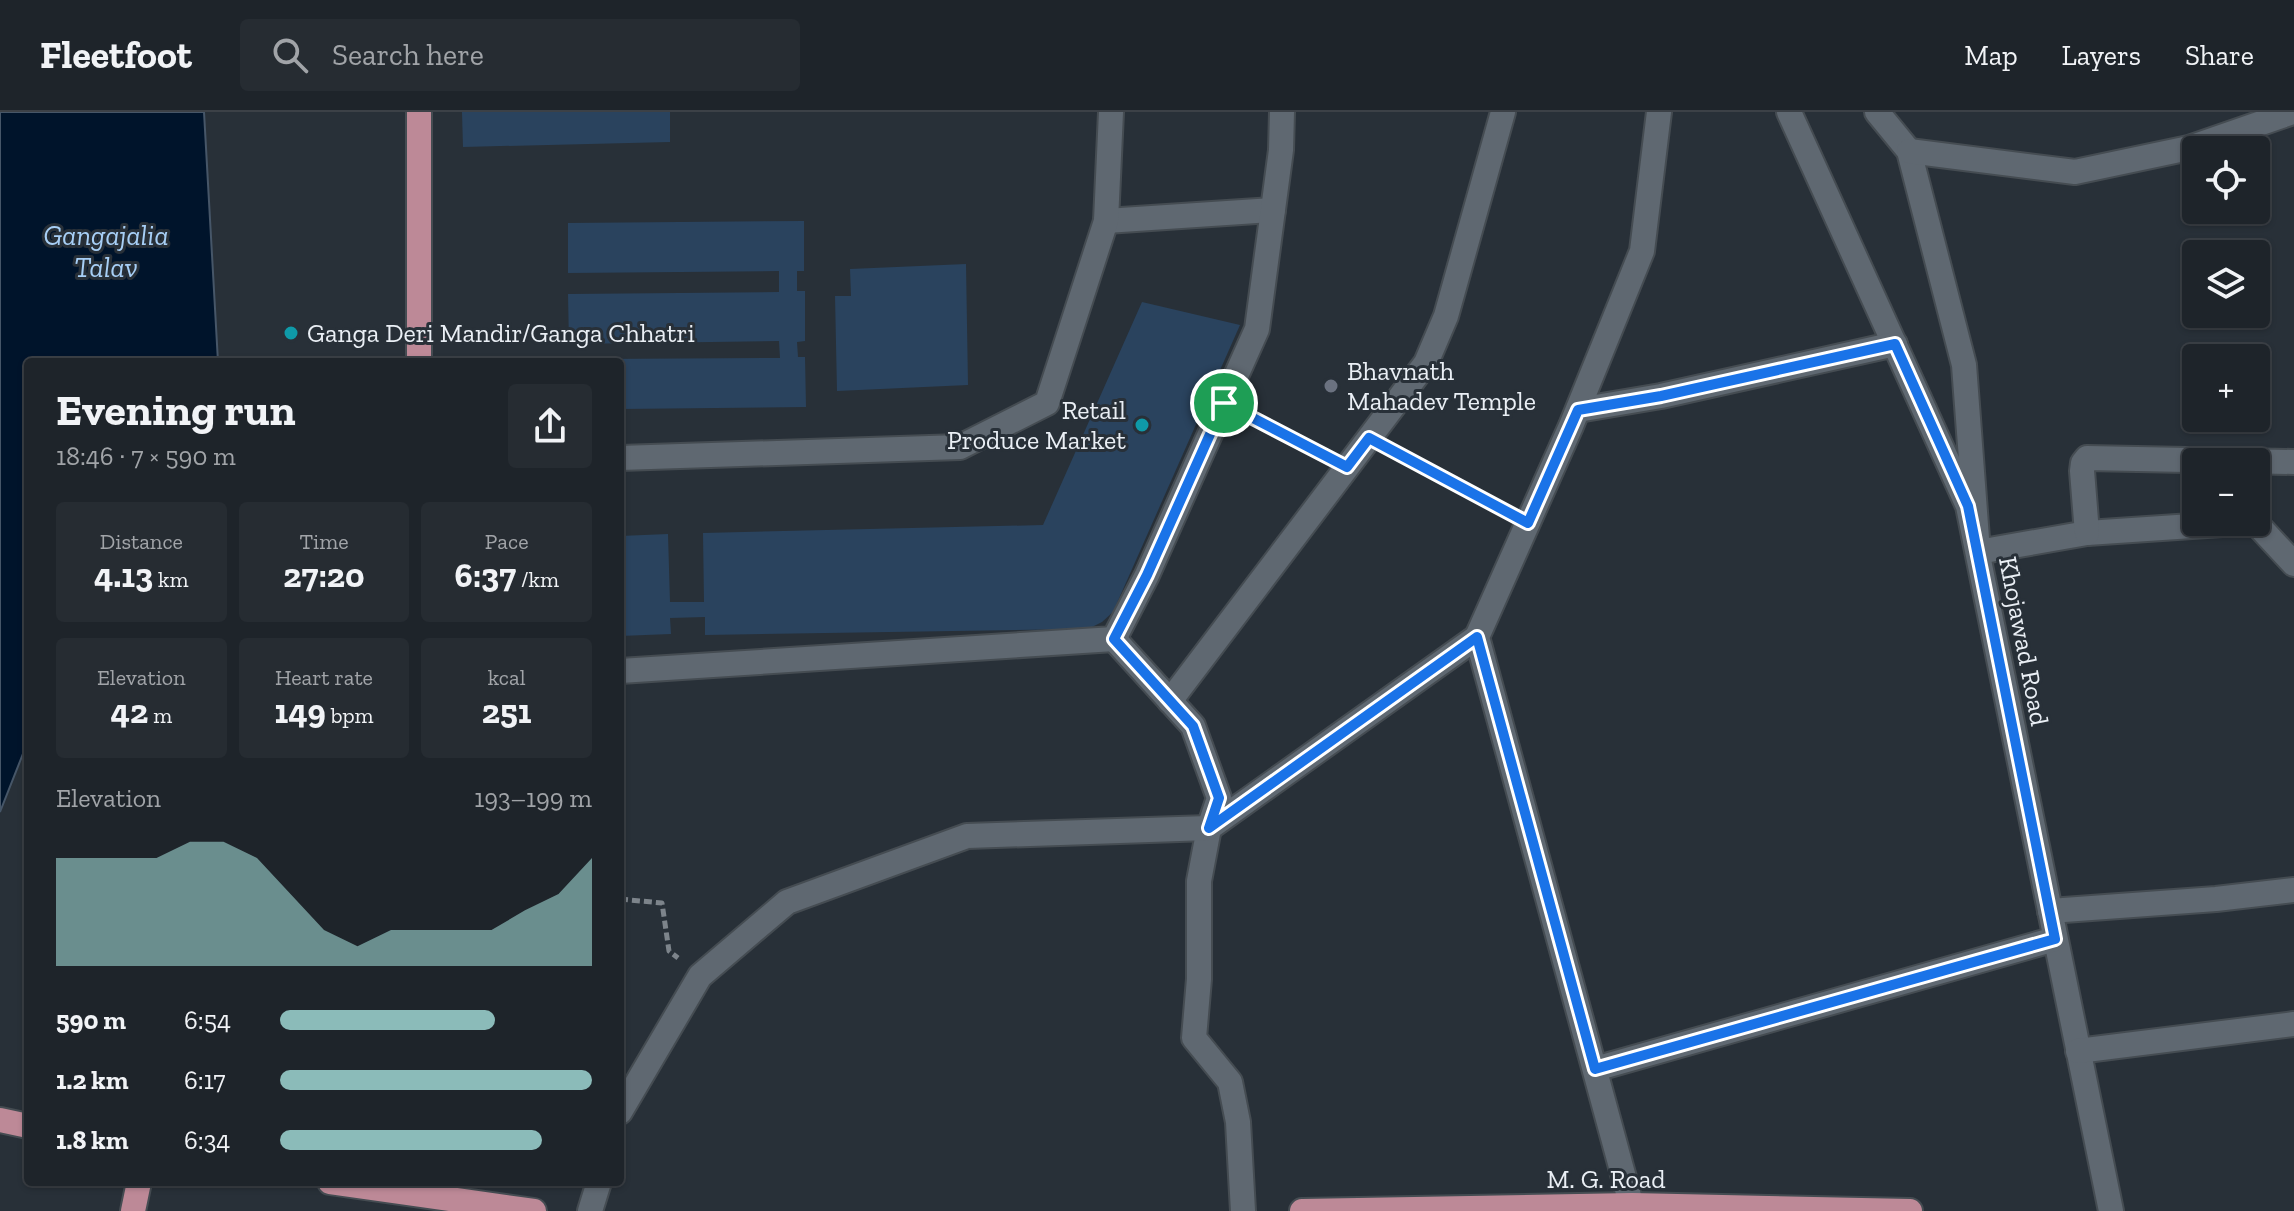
<!DOCTYPE html>
<meta charset="utf-8">
<style>
:root{--surface:#1e242a;--page:#262c32;--text:#f1f3f6;--muted:#a1a4a8;--line:#3c4147;--accent:#8bbbb9}
body{margin:0;font-family:"Zilla Slab",serif;background:var(--page);color:var(--text);height:100vh;display:flex;flex-direction:column;font-size:30px;white-space:nowrap}
*{box-sizing:border-box;margin:0}
p{font-size:26px;color:var(--muted)}
.icon{flex:none;width:44px;height:44px;fill:none;stroke:currentColor;stroke-width:2;stroke-linecap:round;stroke-linejoin:round}
.map{position:relative;flex:1;overflow:hidden}
.side{position:absolute;left:24px;top:246px;width:600px;height:828px;display:flex;flex-direction:column;background:var(--surface);border-radius:8px;box-shadow:0 2px 6px #0004,0 0 0 2px var(--line)}
.side>*{flex:none}
.tools{position:absolute;left:2182px;top:24px;display:grid;gap:16px}
.tools a{display:grid;place-items:center;width:88px;height:88px;border-radius:8px;background:var(--surface);box-shadow:0 2px 6px #0004,0 0 0 2px var(--line);font-size:40px}
.pin{position:absolute;display:grid;place-items:center;width:68px;height:68px;color:#fff;margin:-34px;border:4px solid #fff;border-radius:50%;box-shadow:0 2px 8px #0007}
.round{display:grid;place-items:center;flex:none;width:84px;height:84px;border-radius:8px;background:var(--page)}
.head{display:flex;align-items:center;justify-content:space-between;height:136px;padding:0 32px}
h1{font-size:44px;font-weight:700;line-height:60px}
.figures{display:grid;grid-template-columns:repeat(3,1fr);gap:12px;height:136px;padding:8px 32px}
.figures div{display:grid;align-content:center;border-radius:8px;background:var(--page);text-align:center}
.figures b{font-size:34px;font-weight:700}
.figures small{font-size:22px;font-weight:400}
.figures p{font-size:22px}
.chart{height:224px;padding:16px 32px}
.chart p{display:flex;justify-content:space-between}
.chart svg{width:100%;height:144px;margin-top:8px;fill:var(--accent);opacity:.7}
ul{padding:0 32px;list-style:none;font-size:26px}
li{display:grid;grid-template-columns:128px 96px 1fr;align-items:center;height:60px}
li i{height:20px;border-radius:10px;background:var(--accent)}
header{display:flex;align-items:center;gap:48px;box-sizing:border-box;height:112px;padding:0 40px;background:var(--surface);border-bottom:2px solid var(--line)}
header strong{font-size:38px}
nav{display:flex;gap:44px;margin-inline-start:auto;font-size:28px}
.search{width:560px;height:72px;background:var(--page);display:flex;align-items:center;gap:20px;box-sizing:border-box;padding:0 28px;border-radius:8px;color:var(--muted);font-size:30px}
.map>svg:first-child{display:block}
.water{fill:#00142b;stroke:#465668;stroke-width:2}
.building{fill:#2a435e}
.lines{fill:none;stroke-linecap:round;stroke-linejoin:round}
.minor-casing{stroke:#454c52;stroke-width:28}
.major-casing{stroke:#454c52;stroke-width:28}
.path{stroke:#7d848b;stroke-width:5;stroke-dasharray:8 4;stroke-linecap:butt}
.minor{stroke:#5f6871;stroke-width:24}
.major{stroke:#bd8997;stroke-width:24}
.route-casing{stroke:#fff;stroke-width:16}
.route{stroke:#1a73e8;stroke-width:10}
.culture-dot{fill:#0f9aa8;stroke:#283038;stroke-width:3}
.worship-dot{fill:#6b7280;stroke:#283038;stroke-width:3}
.labels{text-anchor:middle;stroke-width:6;stroke-linejoin:round;paint-order:stroke}
.poi-label{font-size:26px;fill:#eaeff5;stroke:#283038;text-anchor:start}
.street-label{font-size:26px;fill:#eaeff5;stroke:#283038}
.water-label{font-size:28px;font-style:italic;fill:#a7cff6;stroke:#283038}
</style>
<header>
<strong>Fleetfoot</strong>
<div class="search"><svg class="icon" aria-label="search" viewBox="0 0 24 24"><circle cx="10" cy="10" r="6"/><path d="M15 15l6 6"/></svg>Search here</div>
<nav><a>Map</a><a>Layers</a><a>Share</a></nav>
</header>
<div class="map">
<svg width="2294" height="1099" viewBox="0 0 2294 1099">
<rect width="100%" height="100%" fill="#283038"/>
<path class="water" d="M 0,0 L 204,0 L 218,250 L 28,250 L 28,629 L 0,700 Z"/>
<g class="building">
<path d="M 462,0 L 670,0 L 670,30 L 463,35 Z"/>
<path d="M 804,109 L 804,159 L 797,159 L 797,179 L 805,179 L 805,229 L 797,230 L 798,245 L 805,245 L 806,295 L 620,297 L 620,250 L 598,250 L 598,247 L 780,246 L 779,229 L 569,232 L 568,182 L 779,180 L 779,159 L 568,161 L 568,111 Z"/>
<path d="M 966,152 L 968,273 L 837,279 L 835,184 L 851,184 L 850,157 Z"/>
<path d="M 1142,190 L 1240,213 L 1113,500 L 1102,510 L 1092,515 L 1076,517 L 705,523 L 705,505 L 670,506 L 671,522 L 620,524 L 620,424 L 668,422 L 670,490 L 704,490 L 703,421 L 1043,413 Z"/>
</g>
<g class="lines">
<defs>
<g id="minor">
<path d="M 1789,0 L 1968,394 L 2111,1099"/>
<path d="M 1877,0 L 1909,39 L 1964,253 L 1978,440 L 2087,421 L 2252,410"/>
<path d="M 1909,39 L 2075,60 L 2189,36 L 2293,0"/>
<path d="M 1106,109 L 1273,98"/>
<path d="M 1578,298 L 1661,284 L 1895,232"/>
<path d="M 620,346 L 960,335 L 1047,291 L 1106,109 L 1111,0"/>
<path d="M 2255,410 L 2294,452"/>
<path d="M 2087,421 L 2082,359 L 2083,351 L 2087,346 L 2294,350"/>
<path d="M 1114,527 L 1193,614 L 1219,686 L 1209,716 L 1199,769 L 1199,867 L 1194,926 L 1230,970 L 1238,1010 L 1243,1099"/>
<path d="M 620,559 L 1114,527 L 1147,463 L 1257,217 L 1281,38 L 1282,0"/>
<path d="M 1170,589 L 1426,251 L 1446,204 L 1503,0"/>
<path d="M 2050,799 L 2216,787 L 2294,778"/>
<path d="M 2078,939 L 2294,912"/>
<path d="M 1595,957 L 2055,827"/>
<path d="M 620,1000 L 700,864 L 787,790 L 967,724 L 1209,716 L 1477,525"/>
<path d="M 590,1099 L 599,1070"/>
<path d="M 1633,1099 L 1477,525 L 1571,314 L 1642,139 L 1659,0"/>
</g>
<g id="major">
<path d="M 419,0 L 419,250"/>
<path d="M 0,1008 L 28,1014"/>
<path d="M 330,1070 L 534,1099"/>
<path d="M 133,1099 L 139,1070"/>
<path d="M 1302,1099 L 1632,1093 L 1910,1099"/>
</g>
</defs>
<use href="#minor" class="minor-casing"/>
<use href="#major" class="major-casing"/>
<g class="path">
<path d="M 1249,304 L 1321,342"/>
<path d="M 1395,340 L 1502,398"/>
<path d="M 620,787 L 662,791 L 669,839 L 678,846"/>
</g>
<use href="#minor" class="minor"/>
<use href="#major" class="major"/>
</g>
<g class="lines">
<defs>
<path id="route" d="M 1895,232 L 1968,394 L 2055,827 L 1595,957 L 1477,525 L 1209,716 L 1219,686 L 1193,614 L 1114,527 L 1147,463 L 1224,291 L 1347,355 L 1369,326 L 1528,411 L 1578,298 L 1661,284 Z"/>
</defs>
<use href="#route" class="route-casing"/>
<use href="#route" class="route"/>
</g>
<g class="culture-dot">
<circle cx="291" cy="221" r="8"/>
<circle cx="1142" cy="313" r="8"/>
</g>
<circle class="worship-dot" cx="1331" cy="274" r="8"/>
<g class="labels">
<g class="poi-label">
<text x="307" y="230">Ganga Deri Mandir/Ganga Chhatri</text>
<text x="1347" y="268">Bhavnath<tspan x="1347" dy="30">Mahadev Temple</tspan></text>
<text x="1126" y="307" text-anchor="end">Retail<tspan x="1126" dy="30">Produce Market</tspan></text>
</g>
<g class="street-label">
<text transform="translate(2024 529) rotate(79)" y="9">Khojawad Road</text>
<text x="1606" y="1076">M. G. Road</text>
</g>
<g class="water-label">
<text x="106" y="133">Gangajalia<tspan x="106" dy="32">Talav</tspan></text>
</g>
</g>
</svg>
<div class="tools">
<a><svg class="icon" aria-label="locate" viewBox="0 0 24 24"><circle cx="12" cy="12" r="6"/><path d="M12 2v4M12 18v4M2 12h4M18 12h4"/></svg></a>
<a><svg class="icon" aria-label="layers" viewBox="0 0 24 24"><path d="M12 4l9 5-9 5-9-5zM3 14l9 5 9-5"/></svg></a>
<a>+</a>
<a>−</a>
</div>
<div class="pin" style="left:1224px;top:291px;background:#1e9e55"><svg class="icon" aria-label="arrive" viewBox="0 0 24 24"><path d="M6 21V4h12l-3 4 3 4H6"/></svg></div>
<section class="side">
<div class="head"><div><h1>Evening run</h1><p>18:46 · 7 × 590 m</p></div><a class="round"><svg class="icon" aria-label="share" viewBox="0 0 24 24"><path d="M12 15V3M7 8l5-5 5 5M5 13v7h14v-7"/></svg></a></div>
<div class="figures">
<div><p>Distance</p><b>4.13<small> km</small></b></div>
<div><p>Time</p><b>27:20</b></div>
<div><p>Pace</p><b>6:37<small> /km</small></b></div>
</div>
<div class="figures">
<div><p>Elevation</p><b>42<small> m</small></b></div>
<div><p>Heart rate</p><b>149<small> bpm</small></b></div>
<div><p>kcal</p><b>251</b></div>
</div>
<div class="chart"><p><span>Elevation</span>193–199 m</p>
<svg viewBox="0 0 160 44" preserveAspectRatio="none"><path d="M0 44V11L10 11L20 11L30 11L40 6L50 6L60 11L70 22L80 33L90 38L100 33L110 33L120 33L130 33L140 27L150 22L160 11V44z"/></svg>
</div>
<ul>
<li><b>590 m</b>6:54<i style="width:69%"></i></li>
<li><b>1.2 km</b>6:17<i style="width:100%"></i></li>
<li><b>1.8 km</b>6:34<i style="width:84%"></i></li>
</ul>
</section>
</div>
